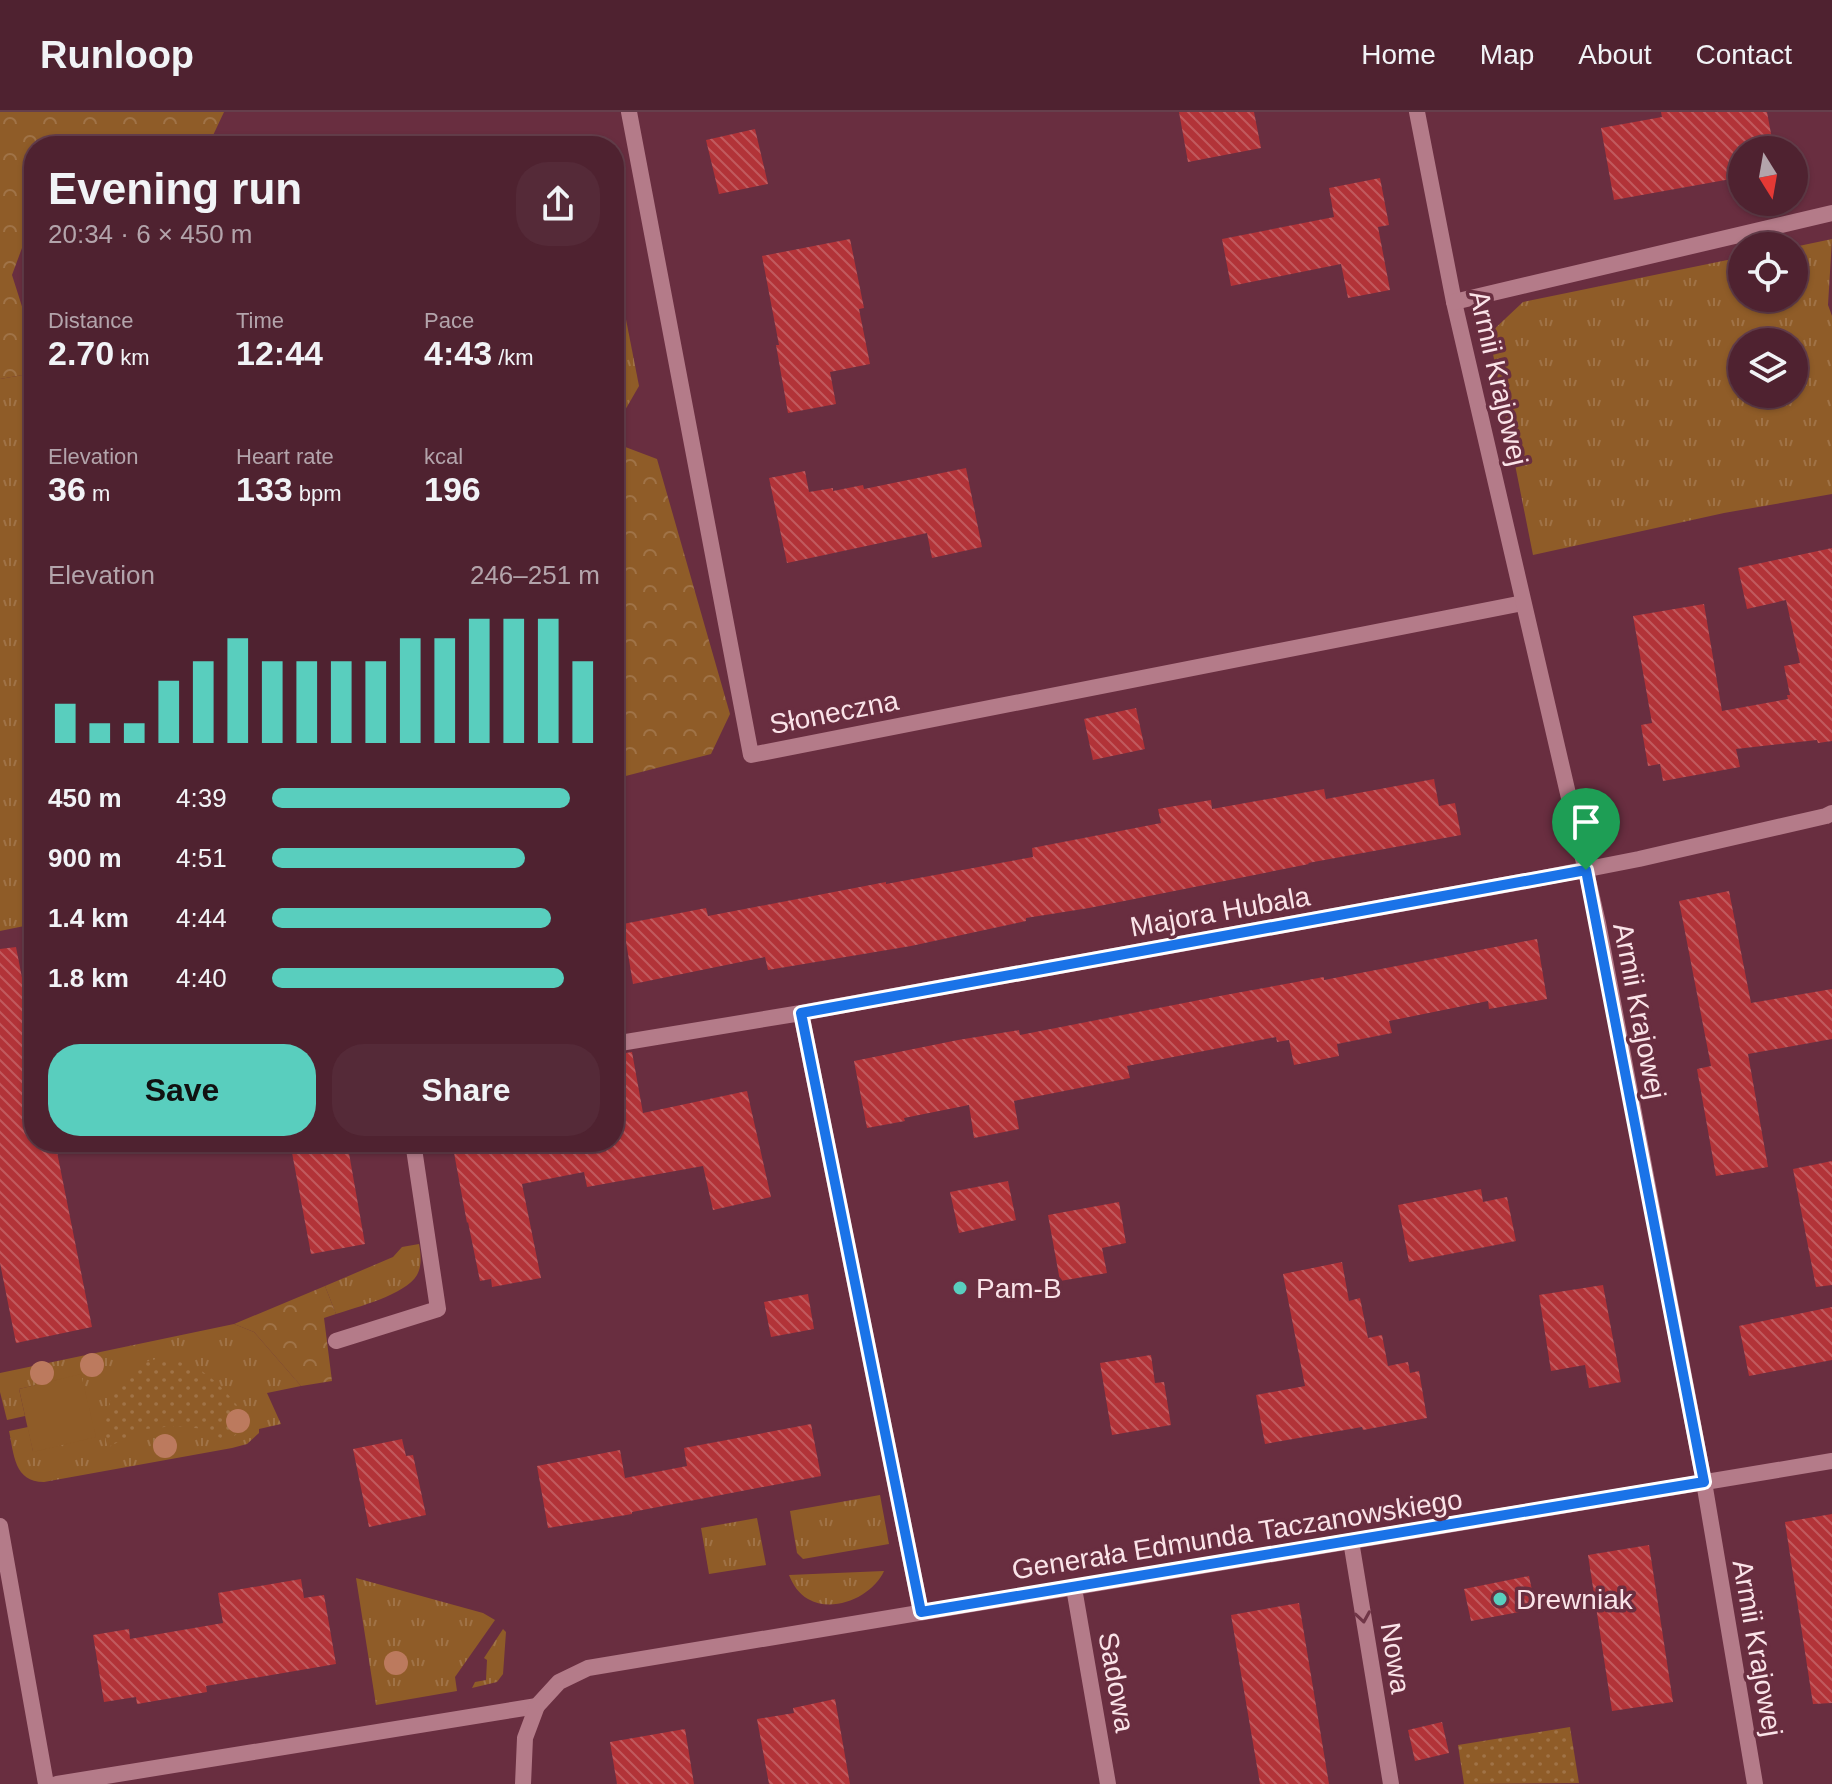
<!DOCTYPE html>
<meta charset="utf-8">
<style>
:root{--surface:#4f2230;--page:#552a38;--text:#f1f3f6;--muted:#b3a4ab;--line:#663f4c;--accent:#59cebe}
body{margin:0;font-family:Helvetica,sans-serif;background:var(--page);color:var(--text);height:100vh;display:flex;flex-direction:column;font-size:30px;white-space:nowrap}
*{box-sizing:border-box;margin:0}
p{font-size:26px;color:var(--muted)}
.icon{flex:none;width:44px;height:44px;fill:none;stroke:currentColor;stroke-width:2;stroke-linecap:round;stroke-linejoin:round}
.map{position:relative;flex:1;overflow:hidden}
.details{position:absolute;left:24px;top:24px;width:600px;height:1016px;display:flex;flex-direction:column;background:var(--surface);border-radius:32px;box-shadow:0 2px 6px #0004,0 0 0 2px var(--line)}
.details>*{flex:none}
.needle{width:52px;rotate:169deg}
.buttons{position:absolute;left:1728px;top:24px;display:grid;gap:16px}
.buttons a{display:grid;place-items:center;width:80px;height:80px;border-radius:50%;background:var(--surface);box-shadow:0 2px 6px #0004,0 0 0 2px var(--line);font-size:40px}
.pin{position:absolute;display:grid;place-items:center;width:68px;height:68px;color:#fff;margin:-82px -34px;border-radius:50% 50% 50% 0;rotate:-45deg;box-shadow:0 0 8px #0007}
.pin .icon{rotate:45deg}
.round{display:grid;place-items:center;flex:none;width:84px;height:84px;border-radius:32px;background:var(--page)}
.overview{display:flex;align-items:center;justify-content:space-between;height:136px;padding:0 24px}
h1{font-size:44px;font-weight:700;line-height:60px}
.metrics{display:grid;grid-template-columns:repeat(3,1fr);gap:12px;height:136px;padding:8px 24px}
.metrics div{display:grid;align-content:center}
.metrics b{font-size:34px;font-weight:700}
.metrics small{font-size:22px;font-weight:400}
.metrics p{font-size:22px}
.chart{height:224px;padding:16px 24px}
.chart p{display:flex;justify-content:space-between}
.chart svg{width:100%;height:144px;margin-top:8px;stroke:var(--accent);stroke-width:6}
.primary-button{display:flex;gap:16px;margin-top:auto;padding:16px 24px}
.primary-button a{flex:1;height:92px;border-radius:32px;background:var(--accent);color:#111;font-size:32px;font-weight:700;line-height:92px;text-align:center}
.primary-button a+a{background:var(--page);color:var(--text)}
ul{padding:0 24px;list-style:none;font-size:26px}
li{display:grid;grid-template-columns:128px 96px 1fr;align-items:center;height:60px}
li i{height:20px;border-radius:10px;background:var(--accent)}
header{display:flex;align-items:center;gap:48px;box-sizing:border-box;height:112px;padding:0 40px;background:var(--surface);border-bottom:2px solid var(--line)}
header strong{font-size:38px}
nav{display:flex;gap:44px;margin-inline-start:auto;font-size:28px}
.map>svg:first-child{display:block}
.grass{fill:url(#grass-tufts);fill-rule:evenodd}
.forest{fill:url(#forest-crowns)}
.park{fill:url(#park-dots)}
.pitch{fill:#8f5c28}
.building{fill:url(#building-back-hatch)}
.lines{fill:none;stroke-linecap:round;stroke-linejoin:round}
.minor{stroke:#b47b89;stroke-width:16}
.tree{fill:#bc7a5e}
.oneway{stroke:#703647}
.route-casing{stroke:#fff;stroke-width:16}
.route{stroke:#1a73e8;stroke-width:10}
.poi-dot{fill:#59cebe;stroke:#692e40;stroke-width:3}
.labels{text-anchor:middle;stroke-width:7;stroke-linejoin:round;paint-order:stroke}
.street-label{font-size:28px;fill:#fae3e8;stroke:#692e40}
.poi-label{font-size:28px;fill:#fae3e8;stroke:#692e40;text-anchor:start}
</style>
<header>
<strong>Runloop</strong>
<nav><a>Home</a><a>Map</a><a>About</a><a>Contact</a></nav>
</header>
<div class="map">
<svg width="1832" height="1672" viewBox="0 0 1832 1672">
<defs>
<pattern id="grass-tufts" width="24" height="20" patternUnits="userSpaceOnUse" patternTransform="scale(2)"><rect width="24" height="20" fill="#8f5c28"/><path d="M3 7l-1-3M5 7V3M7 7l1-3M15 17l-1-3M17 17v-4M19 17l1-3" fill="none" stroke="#a07347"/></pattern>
<pattern id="forest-crowns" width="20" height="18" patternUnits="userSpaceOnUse" patternTransform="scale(2)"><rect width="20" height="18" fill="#8f5c28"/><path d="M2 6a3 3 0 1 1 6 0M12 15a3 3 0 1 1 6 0" fill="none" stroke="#a07347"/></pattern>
<pattern id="park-dots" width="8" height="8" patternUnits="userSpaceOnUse" patternTransform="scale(2)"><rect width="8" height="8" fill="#8f5c28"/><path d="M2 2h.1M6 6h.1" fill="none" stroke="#a07347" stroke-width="1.8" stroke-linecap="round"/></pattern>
<pattern id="building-back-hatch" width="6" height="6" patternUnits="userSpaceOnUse" patternTransform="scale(2)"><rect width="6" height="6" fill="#b23338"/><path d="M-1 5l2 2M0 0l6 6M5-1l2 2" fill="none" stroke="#c15a5e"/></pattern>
</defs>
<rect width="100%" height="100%" fill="#692e40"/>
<g class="grass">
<path d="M 1832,127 L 1828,193 L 1832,204 L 1832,382 L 1724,401 L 1533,443 L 1489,222 L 1523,190 L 1742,145 L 1742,186 L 1794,186 L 1794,135 ZM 1742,230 L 1794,230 L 1794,282 L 1742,282 Z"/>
<path d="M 614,146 L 639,274 L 617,312 L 614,313 Z"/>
<path d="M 34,261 L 34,812 L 0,819 L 0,267 Z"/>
<path d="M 419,1132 C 421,1142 422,1154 417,1163 C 405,1183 357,1195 336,1202 L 325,1174 L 393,1145 L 402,1135 Z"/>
<path d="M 234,1212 L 254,1220 L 301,1274 L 267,1281 L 281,1312 L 259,1317 L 259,1321 L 247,1332 L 232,1336 L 44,1370 C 14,1370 14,1342 9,1319 L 28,1315 L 33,1339 L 81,1263 L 19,1277 L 25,1304 L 7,1308 L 0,1280 L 0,1261 Z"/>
<path d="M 880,1383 L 889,1432 L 803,1447 L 797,1441 L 790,1399 Z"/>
<path d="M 757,1406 L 766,1453 L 709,1462 L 701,1416 Z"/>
<path d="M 884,1459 C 873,1484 834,1502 808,1487 C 799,1482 793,1473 789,1463 Z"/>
<path d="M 356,1466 L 483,1501 L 495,1508 L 455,1565 L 457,1579 L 376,1593 Z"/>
<path d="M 503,1517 L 506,1520 L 503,1562 L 497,1570 L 472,1576 L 475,1570 L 486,1568 L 487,1548 L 484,1546 Z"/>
</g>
<g class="forest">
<path d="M 0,0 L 224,0 L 208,34 L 34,34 L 34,116 L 29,117 L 12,163 L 25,204 L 34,214 L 34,261 L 0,267 Z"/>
<path d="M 617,312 L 620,333 L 657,347 L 730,602 L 711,642 L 614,667 L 614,313 Z"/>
<path d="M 325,1174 L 336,1202 L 324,1206 L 332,1269 L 301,1274 L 254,1220 L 234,1212 Z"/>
</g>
<g class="park">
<path d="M 161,1246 C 174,1248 186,1251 198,1257 C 217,1267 238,1293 250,1311 L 227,1330 L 205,1317 L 174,1314 L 146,1317 L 108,1335 C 104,1325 105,1319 106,1309 C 111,1273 124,1253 161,1246 Z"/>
<path d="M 1570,1615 L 1579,1671 L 1464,1672 L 1458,1633 Z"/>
</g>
<path class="pitch" d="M 81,1262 L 96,1325 L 33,1340 L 19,1277 Z"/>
<g class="building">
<path d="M 1179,0 L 1254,0 L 1261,36 L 1188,50 Z"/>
<path d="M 1661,0 L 1767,0 L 1774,38 L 1742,38 L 1742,65 L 1614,88 L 1601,16 L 1662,5 Z"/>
<path d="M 755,17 L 768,72 L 719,82 L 706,28 Z"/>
<path d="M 1380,66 L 1389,113 L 1378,115 L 1390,178 L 1348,186 L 1341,152 L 1231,174 L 1222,127 L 1334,105 L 1329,76 Z"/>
<path d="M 850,127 L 864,196 L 859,197 L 870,252 L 830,260 L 836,292 L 788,301 L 776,233 L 779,233 L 762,144 Z"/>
<path d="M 966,356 L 982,435 L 932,446 L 927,421 L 787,451 L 769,366 L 805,359 L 809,380 L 833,376 L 833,379 L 863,373 L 864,377 Z"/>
<path d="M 1832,436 L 1832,629 L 1818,631 L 1817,628 L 1736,637 L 1740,655 L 1663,669 L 1660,652 L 1648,654 L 1641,613 L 1652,611 L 1633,504 L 1704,492 L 1722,599 L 1788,587 L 1787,583 L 1790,583 L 1784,554 L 1800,551 L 1786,488 L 1747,497 L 1738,456 Z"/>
<path d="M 1136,596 L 1145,637 L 1093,648 L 1084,607 Z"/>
<path d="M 1434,667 L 1439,694 L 1455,691 L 1461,723 L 1308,751 L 1309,752 L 1089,796 L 1026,806 L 1026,809 L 911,834 L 768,858 L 765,845 L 633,872 L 623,812 L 706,796 L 708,804 L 886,770 L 886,772 L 1033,745 L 1032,736 L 1161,711 L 1158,697 L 1175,694 L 1211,688 L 1212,697 L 1324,677 L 1326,687 Z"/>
<path d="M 1729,779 L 1751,891 L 1832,877 L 1832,927 L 1748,942 L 1768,1055 L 1716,1064 L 1697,957 L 1711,954 L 1679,789 Z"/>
<path d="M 1537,827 L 1547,887 L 1489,897 L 1488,889 L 1389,909 L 1392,921 L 1337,932 L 1339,944 L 1294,953 L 1289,928 L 1277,930 L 1276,925 L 1127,954 L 1130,966 L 1014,989 L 1019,1017 L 974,1026 L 969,993 L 904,1006 L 905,1009 L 867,1016 L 854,949 L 958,928 L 1019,918 L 1020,923 L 1225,883 L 1324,865 L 1324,868 Z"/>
<path d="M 16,835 L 34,927 L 34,1030 L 55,1030 L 92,1215 L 16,1231 L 0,1151 L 0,837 Z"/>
<path d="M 632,940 L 643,1001 L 747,979 L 771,1085 L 713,1098 L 703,1054 L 587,1075 L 584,1060 L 522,1072 L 541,1166 L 492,1175 L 491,1167 L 480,1169 L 468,1110 L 467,1111 L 452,1030 L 614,1030 L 614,943 Z"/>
<path d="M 290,1030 L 347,1030 L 365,1132 L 311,1142 Z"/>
<path d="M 1832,1049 L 1832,1173 L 1816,1175 L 1793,1057 Z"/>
<path d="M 1008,1069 L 1016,1108 L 959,1121 L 950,1080 Z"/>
<path d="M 1481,1077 L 1483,1090 L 1507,1085 L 1516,1129 L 1409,1150 L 1398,1093 Z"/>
<path d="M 1119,1090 L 1126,1131 L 1102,1136 L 1107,1161 L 1060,1169 L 1048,1103 Z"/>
<path d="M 1342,1150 L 1349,1189 L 1360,1186 L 1368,1226 L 1382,1223 L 1388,1254 L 1408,1250 L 1410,1261 L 1419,1259 L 1427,1306 L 1363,1318 L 1362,1315 L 1265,1332 L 1256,1283 L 1305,1274 L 1283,1162 Z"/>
<path d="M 1603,1173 L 1621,1270 L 1589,1276 L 1585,1253 L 1551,1259 L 1539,1183 Z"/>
<path d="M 808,1182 L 814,1217 L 771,1225 L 764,1190 Z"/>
<path d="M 1832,1195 L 1832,1248 L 1749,1264 L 1739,1214 Z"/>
<path d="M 1151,1243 L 1155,1271 L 1164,1270 L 1171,1313 L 1112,1323 L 1100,1251 Z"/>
<path d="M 811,1312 L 821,1364 L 632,1400 L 632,1402 L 548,1416 L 537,1354 L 620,1338 L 625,1366 L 687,1354 L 684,1336 Z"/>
<path d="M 402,1327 L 406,1344 L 413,1343 L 426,1403 L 369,1415 L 353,1337 Z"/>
<path d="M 1832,1402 L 1832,1591 L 1813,1592 L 1785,1410 Z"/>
<path d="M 1649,1433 L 1673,1590 L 1612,1599 L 1588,1443 Z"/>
<path d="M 1529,1464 L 1536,1497 L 1471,1509 L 1464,1477 Z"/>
<path d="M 301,1467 L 304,1486 L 324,1483 L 336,1552 L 206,1574 L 207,1580 L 137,1592 L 136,1585 L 104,1590 L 93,1523 L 129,1517 L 130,1527 L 223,1511 L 218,1481 Z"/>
<path d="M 1299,1491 L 1329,1672 L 1260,1672 L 1231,1503 Z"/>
<path d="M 835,1587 L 850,1672 L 769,1672 L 757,1607 L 794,1601 L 793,1596 Z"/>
<path d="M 1442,1610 L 1449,1641 L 1415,1649 L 1408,1618 Z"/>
<path d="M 685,1617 L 694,1672 L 617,1672 L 610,1630 Z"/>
</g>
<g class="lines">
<g class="minor">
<path d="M 629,0 L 751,643 L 1523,491"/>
<path d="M 1417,0 L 1454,190 L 1598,811 L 1704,1370 L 1755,1672"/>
<path d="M 1454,190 L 1832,101"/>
<path d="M 801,901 L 921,1500"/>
<path d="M 614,932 L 801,901 L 1537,767 L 1639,747 L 1826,704 L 1832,701"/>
<path d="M 336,1229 L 438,1197 L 413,1030"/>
<path d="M 0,1414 L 46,1672"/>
<path d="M 1351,1429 L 1391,1672"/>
<path d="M 1074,1476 L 1108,1672"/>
<path d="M 57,1672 L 537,1594"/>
<path d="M 523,1672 L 525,1626 L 537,1594 L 559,1570 L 588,1556 L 1832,1349"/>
</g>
</g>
<g class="tree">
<circle cx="92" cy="1253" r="12"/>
<circle cx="42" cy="1261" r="12"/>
<circle cx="238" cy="1309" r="12"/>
<circle cx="165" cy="1334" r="12"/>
<circle cx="396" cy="1551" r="12"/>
</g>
<defs><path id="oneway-chevron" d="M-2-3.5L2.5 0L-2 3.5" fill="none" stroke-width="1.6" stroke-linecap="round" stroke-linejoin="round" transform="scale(2)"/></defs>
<use class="oneway" href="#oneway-chevron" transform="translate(1363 1505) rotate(81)"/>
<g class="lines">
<defs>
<path id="route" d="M 1586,758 L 1704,1370 L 921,1500 L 801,901 Z"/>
</defs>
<use href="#route" class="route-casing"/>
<use href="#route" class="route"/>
</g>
<g class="poi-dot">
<circle cx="960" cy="1176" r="8"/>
<circle cx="1500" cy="1487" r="8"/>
</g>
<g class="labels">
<g class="street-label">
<text transform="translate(1499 266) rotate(77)" y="10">Armii Krajowej</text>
<text transform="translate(834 600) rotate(-11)" y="10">Słoneczna</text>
<text transform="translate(1220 799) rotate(-10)" y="10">Majora Hubala</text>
<text transform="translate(1640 899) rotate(79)" y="10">Armii Krajowej</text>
<text transform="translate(1237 1422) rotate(-9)" y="10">Generała Edmunda Taczanowskiego</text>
<text transform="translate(1758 1536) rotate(80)" y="10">Armii Krajowej</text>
<text transform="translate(1396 1546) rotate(81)" y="10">Nowa</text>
<text transform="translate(1117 1570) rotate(80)" y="10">Sadowa</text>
</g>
<g class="poi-label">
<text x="976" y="1186">Pam-B</text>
<text x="1516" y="1497">Drewniak</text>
</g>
</g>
</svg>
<div class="buttons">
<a><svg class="needle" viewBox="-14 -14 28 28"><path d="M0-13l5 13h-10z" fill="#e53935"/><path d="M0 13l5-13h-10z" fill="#b3a4ab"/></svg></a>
<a><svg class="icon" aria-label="locate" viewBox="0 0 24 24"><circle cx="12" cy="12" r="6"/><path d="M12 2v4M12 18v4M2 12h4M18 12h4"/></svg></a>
<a><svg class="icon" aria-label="layers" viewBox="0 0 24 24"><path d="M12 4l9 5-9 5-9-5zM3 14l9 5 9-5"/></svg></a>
</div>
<div class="pin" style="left:1586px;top:758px;background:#1e9e55"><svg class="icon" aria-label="arrive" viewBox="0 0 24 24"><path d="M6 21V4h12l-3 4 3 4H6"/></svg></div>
<section class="details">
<div class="overview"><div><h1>Evening run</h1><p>20:34 · 6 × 450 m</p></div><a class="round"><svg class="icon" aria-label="share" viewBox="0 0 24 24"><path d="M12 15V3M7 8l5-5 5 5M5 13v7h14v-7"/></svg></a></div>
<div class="metrics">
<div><p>Distance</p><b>2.70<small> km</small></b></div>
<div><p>Time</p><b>12:44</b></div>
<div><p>Pace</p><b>4:43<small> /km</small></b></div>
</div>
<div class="metrics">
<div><p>Elevation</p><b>36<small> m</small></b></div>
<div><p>Heart rate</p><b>133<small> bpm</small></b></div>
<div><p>kcal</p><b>196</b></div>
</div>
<div class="chart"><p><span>Elevation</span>246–251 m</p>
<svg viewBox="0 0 160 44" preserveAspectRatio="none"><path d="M5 44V32M15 44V38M25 44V38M35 44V25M45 44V19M55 44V12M65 44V19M75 44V19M85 44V19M95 44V19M105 44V12M115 44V12M125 44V6M135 44V6M145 44V6M155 44V19"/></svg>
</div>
<ul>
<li><b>450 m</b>4:39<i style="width:91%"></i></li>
<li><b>900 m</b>4:51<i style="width:77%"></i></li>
<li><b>1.4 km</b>4:44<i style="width:85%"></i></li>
<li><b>1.8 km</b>4:40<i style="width:89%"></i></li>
</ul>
<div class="primary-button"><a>Save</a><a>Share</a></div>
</section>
</div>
